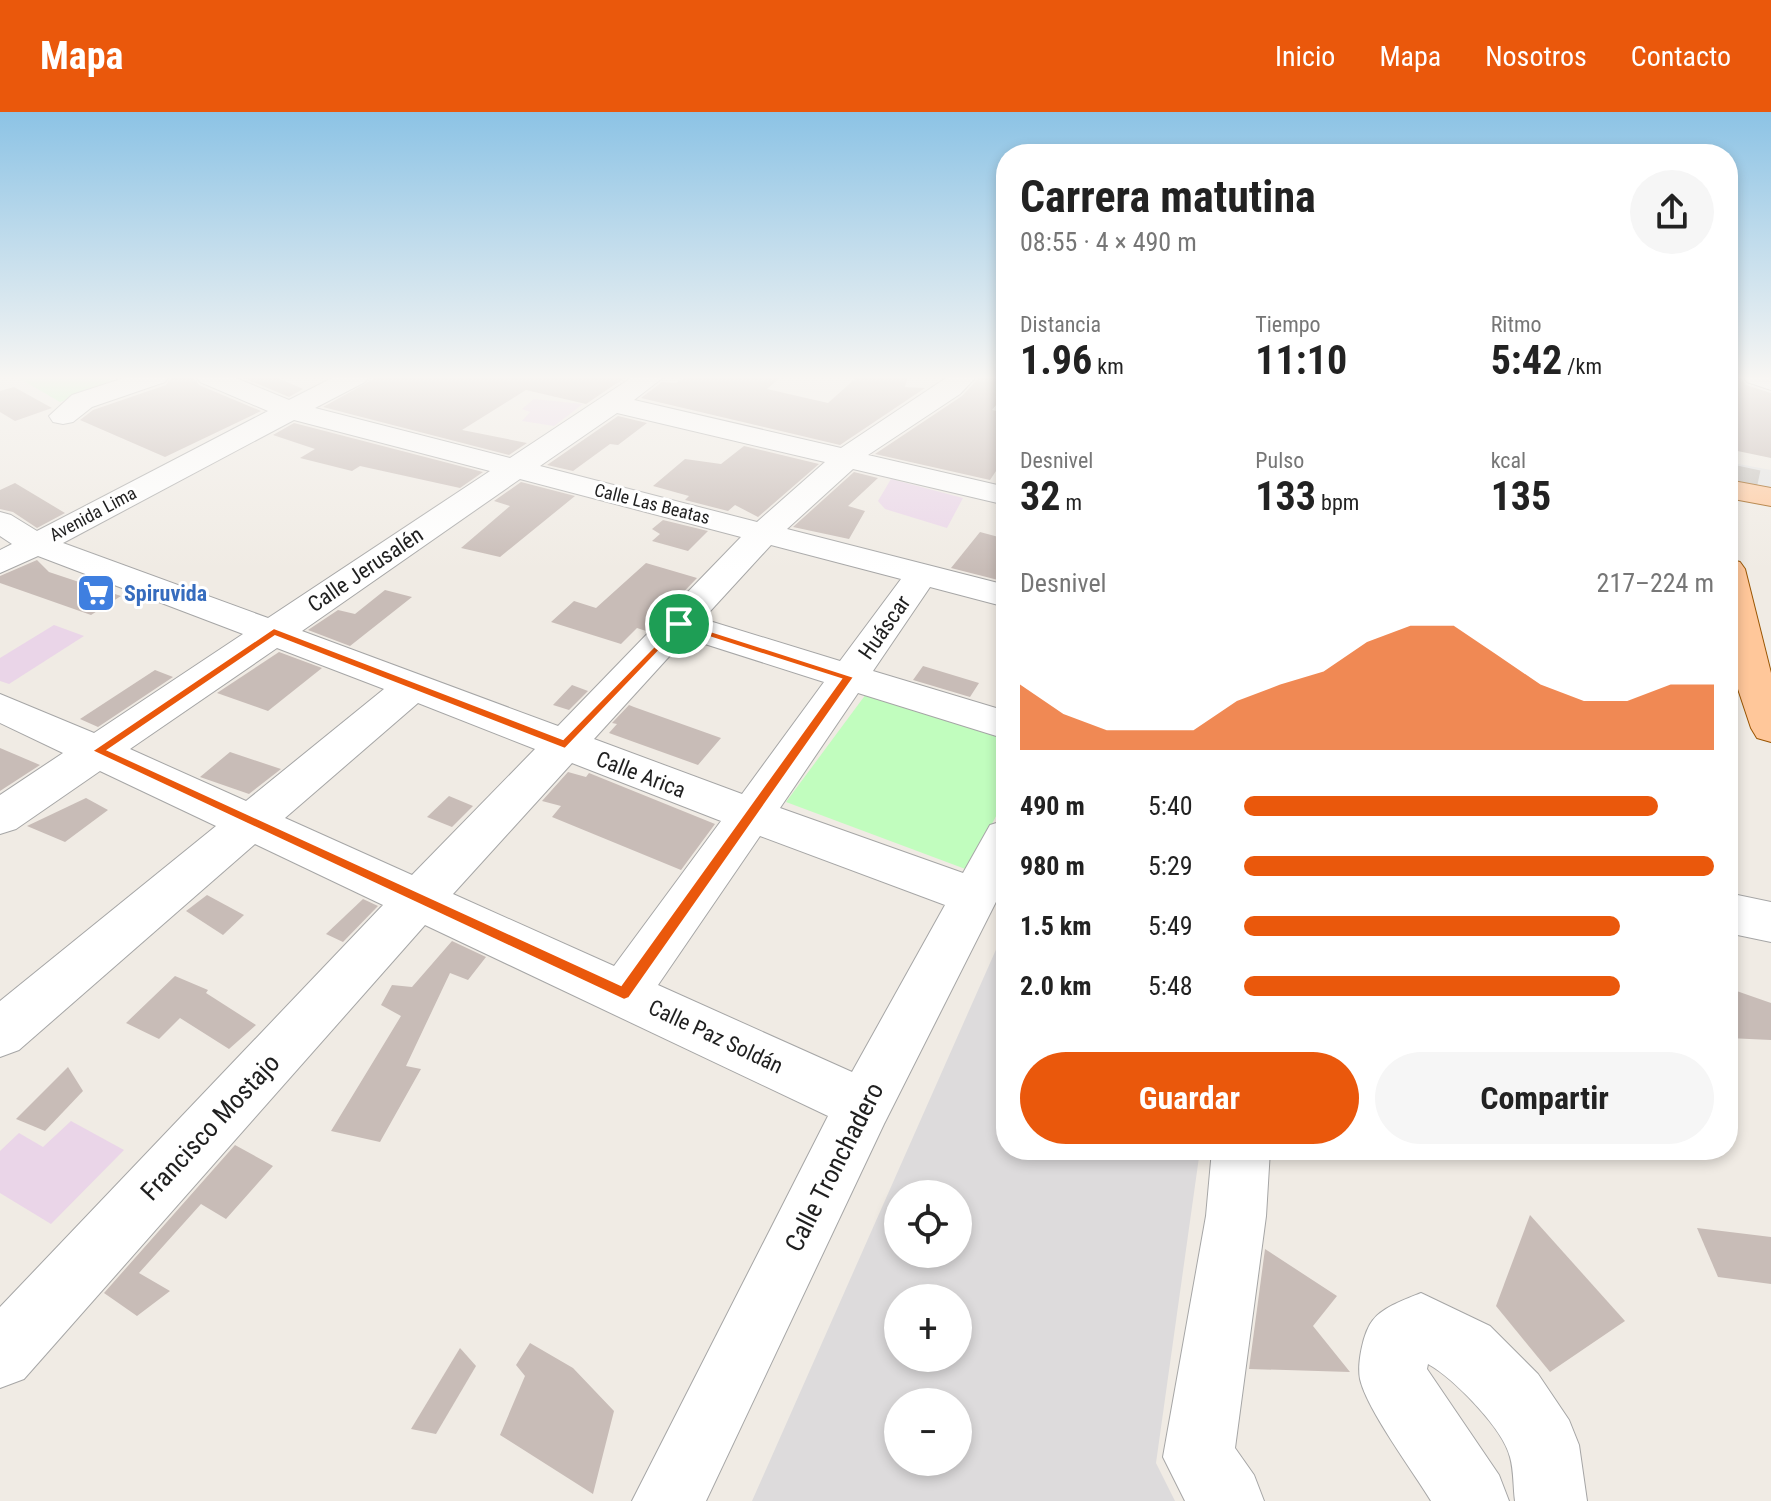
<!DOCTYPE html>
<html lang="es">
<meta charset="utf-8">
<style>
:root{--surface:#fff;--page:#f6f6f6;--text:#222;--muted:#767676;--accent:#ea580c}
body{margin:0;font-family:"Roboto Condensed",sans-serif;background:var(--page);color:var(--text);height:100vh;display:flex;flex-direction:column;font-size:30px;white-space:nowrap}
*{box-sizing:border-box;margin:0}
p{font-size:26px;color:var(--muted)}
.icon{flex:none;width:44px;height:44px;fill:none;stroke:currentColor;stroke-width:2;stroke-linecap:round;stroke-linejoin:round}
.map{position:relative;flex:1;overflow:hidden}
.sheet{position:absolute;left:996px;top:32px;width:742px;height:1016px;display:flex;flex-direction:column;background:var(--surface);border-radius:32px;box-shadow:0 4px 12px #0003}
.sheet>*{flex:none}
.controls{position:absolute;left:884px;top:1068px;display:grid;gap:16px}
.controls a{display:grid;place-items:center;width:88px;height:88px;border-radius:50%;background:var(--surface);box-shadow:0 4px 12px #0003;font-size:40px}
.pin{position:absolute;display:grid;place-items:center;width:68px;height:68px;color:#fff;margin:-34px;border:4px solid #fff;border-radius:50%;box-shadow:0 2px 8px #0007}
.round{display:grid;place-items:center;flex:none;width:84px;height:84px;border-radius:42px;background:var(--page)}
.headline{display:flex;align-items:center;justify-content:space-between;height:136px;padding:0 24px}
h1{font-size:44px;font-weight:700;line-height:60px}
.stats{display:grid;grid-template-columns:repeat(3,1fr);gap:12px;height:136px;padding:8px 24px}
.stats div{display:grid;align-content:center}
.stats b{font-size:40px;font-weight:700}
.stats small{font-size:22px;font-weight:400}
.stats p{font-size:22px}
.chart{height:224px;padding:16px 24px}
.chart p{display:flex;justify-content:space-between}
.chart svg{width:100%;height:144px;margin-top:8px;fill:var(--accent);opacity:.7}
.cta{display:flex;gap:16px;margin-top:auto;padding:16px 24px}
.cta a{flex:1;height:92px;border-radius:48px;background:var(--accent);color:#fff;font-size:32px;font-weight:700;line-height:92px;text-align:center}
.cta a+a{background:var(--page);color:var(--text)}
ul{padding:0 24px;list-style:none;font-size:26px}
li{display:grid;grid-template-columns:128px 96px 1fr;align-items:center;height:60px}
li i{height:20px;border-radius:10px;background:var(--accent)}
header{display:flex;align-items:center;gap:48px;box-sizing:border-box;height:112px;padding:0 40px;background:var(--accent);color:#fff}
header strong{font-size:38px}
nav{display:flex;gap:44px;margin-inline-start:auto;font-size:28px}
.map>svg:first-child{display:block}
.residential{fill:#dddbdc;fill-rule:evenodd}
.industrial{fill:#ead5e8}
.park{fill:#c1fdbe}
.parking{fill:#e3e3e3}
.building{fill:#c8bcb7}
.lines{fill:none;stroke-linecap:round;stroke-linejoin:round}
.major-tunnel{stroke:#c6c2bd;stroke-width:30;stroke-dasharray:30 15;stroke-linecap:butt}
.minor-casing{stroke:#a6a6a6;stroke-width:2}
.major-casing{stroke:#995400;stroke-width:2}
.minor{fill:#fff;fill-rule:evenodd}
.major{fill:#ffc79a;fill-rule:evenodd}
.route{fill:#ea580c;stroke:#fff;stroke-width:2;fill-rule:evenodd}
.labels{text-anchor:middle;stroke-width:6;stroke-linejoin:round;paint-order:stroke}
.far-street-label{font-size:18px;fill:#1f1f1f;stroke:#fff}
.street-label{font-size:22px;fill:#1f1f1f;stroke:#fff}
.shop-label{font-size:22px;font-weight:bold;fill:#366cbe;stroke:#fff;text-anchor:start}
.near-street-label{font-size:26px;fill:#1f1f1f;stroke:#fff}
</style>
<header>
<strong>Mapa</strong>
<nav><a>Inicio</a><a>Mapa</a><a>Nosotros</a><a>Contacto</a></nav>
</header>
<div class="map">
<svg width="1771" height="1389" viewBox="0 0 1771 1389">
<rect width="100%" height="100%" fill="#f0ebe4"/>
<path class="residential" d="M 1006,815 L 1006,1038 L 1200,1038 L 1156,1351 L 1175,1389 L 752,1389 ZM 898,1082 L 958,1082 L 958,1142 L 898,1142 ZM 898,1186 L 958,1186 L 958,1246 L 898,1246 ZM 898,1290 L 958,1290 L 958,1350 L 898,1350 Z"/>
<g class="industrial">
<path d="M 534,287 L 583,292 L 554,314 L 522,309 L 530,300 L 522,297 Z"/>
<path d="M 891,367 L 963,386 L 947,416 L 885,397 L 878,389 Z"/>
<path d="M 54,513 L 84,524 L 9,572 L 0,569 L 0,546 Z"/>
<path d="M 71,1009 L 124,1038 L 51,1112 L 0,1081 L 0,1039 L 19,1021 L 43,1035 Z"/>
</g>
<g class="park">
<path d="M 15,264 L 105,264 L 117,270 L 60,290 Z"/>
<path d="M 872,574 L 1006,623 L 1006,685 L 968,758 L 786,690 Z"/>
</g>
<path class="parking" d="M 1728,350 L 1771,358 L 1771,380 L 1728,372 Z"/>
<g class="building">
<path d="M 172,264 L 193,264 L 199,273 L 261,299 L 165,345 L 80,308 L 93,298 L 166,273 Z"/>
<path d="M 239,264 L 273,264 L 303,277 L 289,285 Z"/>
<path d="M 379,264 L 615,264 L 626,265 L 586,292 L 526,278 L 462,318 L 527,331 L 509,343 L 323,295 Z"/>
<path d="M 687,264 L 782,264 L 767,277 L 828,291 L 858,264 L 908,264 L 905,275 L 925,276 L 840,333 L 641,286 L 662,270 L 676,271 Z"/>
<path d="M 981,264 L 1006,264 L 1006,281 L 992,298 L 1006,301 L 1006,344 L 990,368 L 875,342 L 962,284 Z"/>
<path d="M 1733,264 L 1740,264 L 1746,273 L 1771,281 L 1771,346 L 1728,337 L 1728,278 L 1733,279 Z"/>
<path d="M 14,275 L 52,296 L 15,309 L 0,300 L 0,279 Z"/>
<path d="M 618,304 L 647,311 L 618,333 L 610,332 L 573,359 L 547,353 Z"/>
<path d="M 294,311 L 483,360 L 460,376 L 360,354 L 352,359 L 300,346 L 315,337 L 273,323 Z"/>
<path d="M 744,334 L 819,352 L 758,405 L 735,393 L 728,399 L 685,388 L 689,384 L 653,374 L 685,347 L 721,352 Z"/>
<path d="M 854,360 L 878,366 L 848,394 L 865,399 L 849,427 L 793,415 Z"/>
<path d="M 521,370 L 575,384 L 500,445 L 461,436 L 510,394 L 494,389 Z"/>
<path d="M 15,371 L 65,401 L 37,416 L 13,400 L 0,397 L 0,378 Z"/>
<path d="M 663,408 L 708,419 L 688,439 L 652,429 L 660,422 L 652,417 Z"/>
<path d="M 980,420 L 1006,427 L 1006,470 L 951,456 Z"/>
<path d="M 37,448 L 49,460 L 121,484 L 91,503 L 0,471 L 0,464 Z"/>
<path d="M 646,451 L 697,466 L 646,519 L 637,516 L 621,532 L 551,510 L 574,489 L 596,496 Z"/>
<path d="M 385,478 L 412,485 L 350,534 L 308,518 L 338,498 L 355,502 Z"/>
<path d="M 279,540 L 322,556 L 268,599 L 217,581 Z"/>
<path d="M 923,554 L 979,571 L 970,585 L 913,568 Z"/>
<path d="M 155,558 L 173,565 L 98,615 L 80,607 Z"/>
<path d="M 572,573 L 588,579 L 569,598 L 553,593 Z"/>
<path d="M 629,593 L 634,595 L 721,626 L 698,653 L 609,621 L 617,612 L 612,611 Z"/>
<path d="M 0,636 L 40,653 L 0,679 Z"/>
<path d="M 230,640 L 281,657 L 249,682 L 200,665 Z"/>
<path d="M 568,660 L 586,665 L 589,661 L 715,712 L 681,758 L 552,705 L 561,694 L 542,689 Z"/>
<path d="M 449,684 L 473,694 L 452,715 L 427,705 Z"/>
<path d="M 86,686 L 108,698 L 65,730 L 27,714 Z"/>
<path d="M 207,783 L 244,803 L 223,823 L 186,799 Z"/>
<path d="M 363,787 L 378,794 L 343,830 L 326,822 Z"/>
<path d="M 452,829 L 486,845 L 468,868 L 450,861 L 406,954 L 421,957 L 380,1030 L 331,1019 L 401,904 L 381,893 L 392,873 L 412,875 Z"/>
<path d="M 175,864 L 208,878 L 206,881 L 256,913 L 229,937 L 180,906 L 159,927 L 126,911 Z"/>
<path d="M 1728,876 L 1771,891 L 1771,928 L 1728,926 Z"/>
<path d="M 68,955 L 83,979 L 45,1019 L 16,1007 Z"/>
<path d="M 235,1033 L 273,1054 L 226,1107 L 201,1092 L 139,1161 L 170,1179 L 137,1204 L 104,1181 Z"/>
<path d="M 1530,1103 L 1625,1209 L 1550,1260 L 1496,1194 Z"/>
<path d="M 1697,1116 L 1771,1125 L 1771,1172 L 1718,1165 Z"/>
<path d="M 1265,1137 L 1337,1184 L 1313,1214 L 1350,1260 L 1249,1257 Z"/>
<path d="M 530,1231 L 573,1256 L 614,1299 L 593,1382 L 500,1323 L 525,1264 L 516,1253 Z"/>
<path d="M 460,1236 L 476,1254 L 436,1322 L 411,1317 Z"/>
</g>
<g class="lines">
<path class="major-tunnel" d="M 1728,367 L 1771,376"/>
<defs>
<g id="minor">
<path d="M 130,264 L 169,264 L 165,270 L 92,295 L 73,310 L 63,312 L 53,310 L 49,304 L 72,283 Z"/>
<path d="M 196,264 L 231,264 L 289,288 L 336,264 L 369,264 L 365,270 L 315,296 L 510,346 L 634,264 L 665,264 L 634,288 L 841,336 L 949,264 L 977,264 L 960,282 L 868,343 L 1006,375 L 1006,393 L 853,357 L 787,417 L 1006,473 L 1006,495 L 930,475 L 873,559 L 1006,599 L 1006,627 L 858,581 L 780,696 L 963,761 L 990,713 L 1006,708 L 1006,770 L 884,1012 L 706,1389 L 632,1389 L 828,1004 L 425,813 L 24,1267 L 0,1276 L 0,1195 L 383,793 L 255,732 L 19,938 L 0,945 L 0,889 L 216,714 L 100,659 L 16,717 L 0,722 L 0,683 L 63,641 L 0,611 L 0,582 L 94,621 L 243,522 L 38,444 L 0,461 L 0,438 L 12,432 L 0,424 L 0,400 L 11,403 L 37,419 L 268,299 L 200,270 ZM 617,301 L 825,350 L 757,410 L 540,354 ZM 294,308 L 490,359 L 268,506 L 63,431 ZM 520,367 L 741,425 L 558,614 L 302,519 ZM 771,433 L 901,467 L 840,549 L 703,507 ZM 686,526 L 824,570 L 742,682 L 594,627 ZM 277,536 L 384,577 L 246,689 L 130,637 ZM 418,591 L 535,637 L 412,763 L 285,706 ZM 572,651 L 721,709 L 614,854 L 453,782 ZM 760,724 L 945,793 L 852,960 L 658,873 Z"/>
<path d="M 1743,264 L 1771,264 L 1771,278 L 1747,270 Z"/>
<path d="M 1728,781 L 1771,790 L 1771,830 L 1728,821 Z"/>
<path d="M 1212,1038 L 1270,1038 L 1266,1104 L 1235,1336 L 1254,1363 L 1264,1389 L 1185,1389 L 1163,1345 L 1206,1104 Z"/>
<path d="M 1421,1181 L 1490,1214 L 1538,1262 L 1569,1308 L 1579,1333 L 1587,1389 L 1515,1389 C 1513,1375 1514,1359 1510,1345 C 1503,1316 1453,1266 1428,1252 L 1427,1257 L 1499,1363 L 1509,1389 L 1431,1389 C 1413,1359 1367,1298 1360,1267 C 1357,1252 1363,1220 1373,1208 C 1383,1195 1406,1187 1421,1181 Z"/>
</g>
<g id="major">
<path d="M 1728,368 L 1771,376 L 1771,394 L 1728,386 Z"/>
<path d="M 1728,447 L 1740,450 L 1745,457 L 1771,561 L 1771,630 L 1757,626 L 1751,616 L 1728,547 Z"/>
</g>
</defs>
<use href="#minor" class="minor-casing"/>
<use href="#major" class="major-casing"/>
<use href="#minor" class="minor"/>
<use href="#major" class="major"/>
</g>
<linearGradient id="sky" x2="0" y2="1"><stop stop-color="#8cc3e5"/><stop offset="0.58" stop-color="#f8f6f3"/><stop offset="1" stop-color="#f8f6f3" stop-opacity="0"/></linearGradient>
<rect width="1771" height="458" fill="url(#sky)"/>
<path class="route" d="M 679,509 L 854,565 L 629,886 L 624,888 L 92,639 L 274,516 L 563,627 ZM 681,516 L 841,567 L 621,873 L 108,638 L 275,524 L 565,637 Z"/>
<defs>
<symbol id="supermarket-square" viewBox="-11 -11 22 22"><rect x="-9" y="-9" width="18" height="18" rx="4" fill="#3f7fe0" stroke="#fff"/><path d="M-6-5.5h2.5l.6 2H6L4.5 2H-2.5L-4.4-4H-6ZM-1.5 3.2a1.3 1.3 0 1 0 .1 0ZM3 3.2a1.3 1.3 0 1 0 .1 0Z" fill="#fff"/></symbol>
</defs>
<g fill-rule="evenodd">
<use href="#supermarket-square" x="74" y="459" width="44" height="44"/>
</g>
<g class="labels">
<g class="far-street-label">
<text transform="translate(652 392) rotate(14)" y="6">Calle Las Beatas</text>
<text transform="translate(93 402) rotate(-28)" y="6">Avenida Lima</text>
</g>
<g class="street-label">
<text transform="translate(365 457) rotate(-34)" y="8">Calle Jerusalén</text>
<text transform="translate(884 515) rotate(-55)" y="8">Huáscar</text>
<text transform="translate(641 662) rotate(21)" y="8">Calle Arica</text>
<text transform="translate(716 924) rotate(25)" y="8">Calle Paz Soldán</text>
</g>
<g class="shop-label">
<text x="124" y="489">Spiruvida</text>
</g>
<g class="near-street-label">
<text transform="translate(210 1015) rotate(-47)" y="9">Francisco Mostajo</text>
<text transform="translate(834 1055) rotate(-63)" y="9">Calle Tronchadero</text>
</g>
</g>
</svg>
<div class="controls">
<a><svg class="icon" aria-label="locate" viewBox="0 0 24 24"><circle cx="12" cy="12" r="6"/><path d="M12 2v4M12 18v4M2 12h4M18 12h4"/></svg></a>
<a>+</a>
<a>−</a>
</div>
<div class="pin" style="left:679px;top:512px;background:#1e9e55"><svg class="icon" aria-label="arrive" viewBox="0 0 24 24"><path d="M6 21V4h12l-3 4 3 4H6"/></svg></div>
<section class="sheet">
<div class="headline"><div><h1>Carrera matutina</h1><p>08:55 · 4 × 490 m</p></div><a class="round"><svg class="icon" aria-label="share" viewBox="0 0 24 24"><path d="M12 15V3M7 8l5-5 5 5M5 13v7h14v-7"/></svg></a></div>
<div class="stats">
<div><p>Distancia</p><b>1.96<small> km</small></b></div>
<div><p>Tiempo</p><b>11:10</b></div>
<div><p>Ritmo</p><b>5:42<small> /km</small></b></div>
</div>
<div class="stats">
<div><p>Desnivel</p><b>32<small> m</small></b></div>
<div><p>Pulso</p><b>133<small> bpm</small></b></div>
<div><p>kcal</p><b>135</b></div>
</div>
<div class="chart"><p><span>Desnivel</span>217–224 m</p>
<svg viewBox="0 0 160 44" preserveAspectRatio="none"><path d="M0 44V24L10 33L20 38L30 38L40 38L50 29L60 24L70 20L80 11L90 6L100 6L110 15L120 24L130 29L140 29L150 24L160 24V44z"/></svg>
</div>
<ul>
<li><b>490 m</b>5:40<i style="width:88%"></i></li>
<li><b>980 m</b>5:29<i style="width:100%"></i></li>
<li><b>1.5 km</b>5:49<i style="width:80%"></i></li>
<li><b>2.0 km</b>5:48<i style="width:80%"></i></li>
</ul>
<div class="cta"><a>Guardar</a><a>Compartir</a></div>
</section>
</div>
